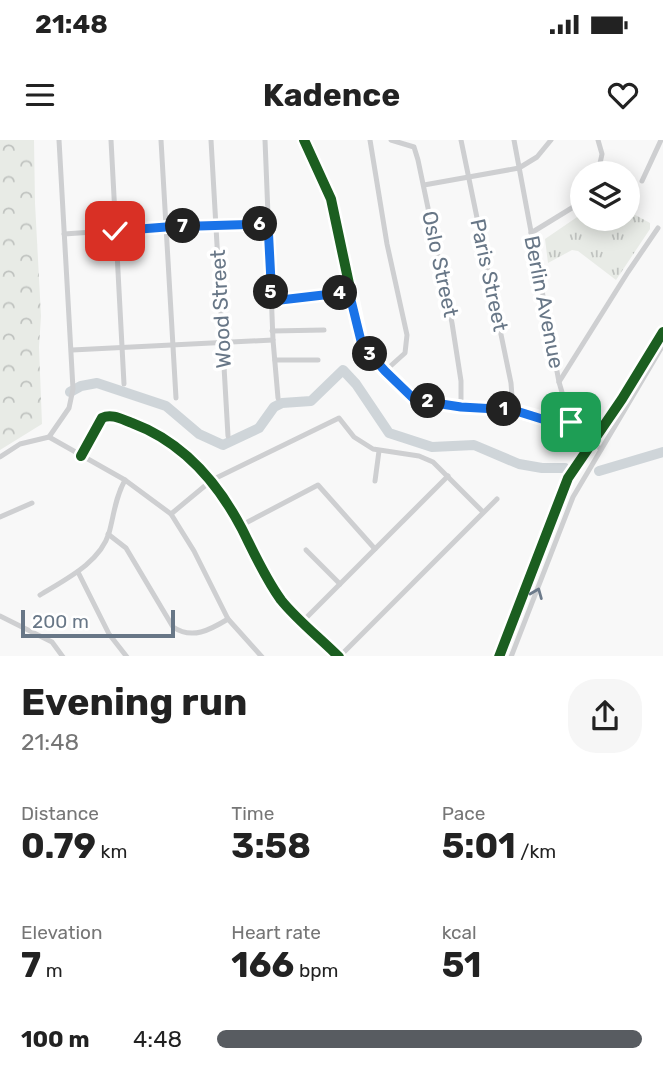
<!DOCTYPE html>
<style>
:root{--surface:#fff;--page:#f6f6f6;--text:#222;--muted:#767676;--accent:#585c61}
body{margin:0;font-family:Rubik,sans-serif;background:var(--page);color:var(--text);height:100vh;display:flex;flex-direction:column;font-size:26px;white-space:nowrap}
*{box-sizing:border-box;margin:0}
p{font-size:23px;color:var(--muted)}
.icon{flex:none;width:38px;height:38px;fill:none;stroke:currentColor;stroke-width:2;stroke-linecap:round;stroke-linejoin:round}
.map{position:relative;height:516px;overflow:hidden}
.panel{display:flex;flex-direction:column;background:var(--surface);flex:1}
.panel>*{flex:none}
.controls{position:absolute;left:570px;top:21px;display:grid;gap:14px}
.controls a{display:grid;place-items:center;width:70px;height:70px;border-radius:50%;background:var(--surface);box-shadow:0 4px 18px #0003;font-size:35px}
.scale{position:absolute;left:21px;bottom:18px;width:154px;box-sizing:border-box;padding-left:7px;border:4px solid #687787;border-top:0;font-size:19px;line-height:24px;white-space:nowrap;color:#687787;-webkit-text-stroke:5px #fff;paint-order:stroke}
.pin{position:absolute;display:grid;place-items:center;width:60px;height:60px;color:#fff;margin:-30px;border-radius:14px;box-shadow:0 4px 10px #0006}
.km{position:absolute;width:35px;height:35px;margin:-18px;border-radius:50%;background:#222;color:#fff;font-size:19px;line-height:35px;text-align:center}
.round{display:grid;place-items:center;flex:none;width:74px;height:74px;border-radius:28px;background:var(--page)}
.head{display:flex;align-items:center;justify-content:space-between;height:119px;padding:0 21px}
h1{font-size:38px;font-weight:700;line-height:52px}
.stats{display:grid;grid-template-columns:repeat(3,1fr);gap:10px;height:119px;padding:7px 21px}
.stats div{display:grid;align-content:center}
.stats b{font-size:35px;font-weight:700}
.stats small{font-size:19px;font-weight:400}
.stats p{font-size:19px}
ul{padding:0 21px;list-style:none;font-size:23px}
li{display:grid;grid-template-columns:112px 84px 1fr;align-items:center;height:52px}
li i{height:18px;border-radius:9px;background:var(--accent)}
.status{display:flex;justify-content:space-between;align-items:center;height:49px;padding:0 35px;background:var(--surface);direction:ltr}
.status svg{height:19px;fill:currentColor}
header{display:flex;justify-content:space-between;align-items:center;height:91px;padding:0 21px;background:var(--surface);font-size:32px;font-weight:700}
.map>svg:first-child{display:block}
.grass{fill:url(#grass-tufts)}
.forest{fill:url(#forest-crowns)}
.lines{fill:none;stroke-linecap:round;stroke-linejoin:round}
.river{stroke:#cfd5d9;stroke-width:10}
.minor{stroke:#cecfd1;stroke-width:5}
.cycleway-casing{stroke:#fff;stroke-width:15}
.cycleway{stroke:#1b5e20;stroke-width:10}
.oneway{stroke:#6d7b8b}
.route-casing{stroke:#fff;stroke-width:14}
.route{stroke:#1a73e8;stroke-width:9}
.labels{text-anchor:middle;stroke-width:7;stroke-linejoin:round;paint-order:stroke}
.street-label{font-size:21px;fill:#687787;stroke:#fff}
</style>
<div class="status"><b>21:48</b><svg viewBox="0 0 49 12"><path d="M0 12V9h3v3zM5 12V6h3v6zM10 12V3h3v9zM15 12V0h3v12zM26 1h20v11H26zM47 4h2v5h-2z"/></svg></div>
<header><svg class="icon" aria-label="menu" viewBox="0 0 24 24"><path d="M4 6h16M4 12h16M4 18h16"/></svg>Kadence<svg class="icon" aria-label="heart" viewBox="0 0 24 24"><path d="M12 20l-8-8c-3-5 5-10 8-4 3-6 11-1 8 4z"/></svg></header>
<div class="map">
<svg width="663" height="517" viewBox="0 0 663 517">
<defs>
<pattern id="grass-tufts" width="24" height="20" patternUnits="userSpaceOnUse" patternTransform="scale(1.75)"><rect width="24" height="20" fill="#e8ebe6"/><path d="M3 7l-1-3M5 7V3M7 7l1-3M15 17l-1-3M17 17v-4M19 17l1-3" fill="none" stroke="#c0c3c0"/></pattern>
<pattern id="forest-crowns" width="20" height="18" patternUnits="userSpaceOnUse" patternTransform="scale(1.75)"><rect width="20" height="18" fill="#e8ebe6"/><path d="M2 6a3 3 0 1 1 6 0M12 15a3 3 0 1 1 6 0" fill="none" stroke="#c0c3c0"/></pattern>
</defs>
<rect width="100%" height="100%" fill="#f8f8f8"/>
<path class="grass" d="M 628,71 L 650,83 L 650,89 L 616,140 L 578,111 L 572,110 L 548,123 L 545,99 L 583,73 L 583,79 L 628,79 Z"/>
<path class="forest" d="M 0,0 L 34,0 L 35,63 L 41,176 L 39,207 L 42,284 L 0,310 Z"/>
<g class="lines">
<g class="river">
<path d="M 70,252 L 81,246 L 97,243 L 166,266 L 199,294 L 223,305 L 259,288 L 274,267 L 282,263 L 311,261 L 343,230 L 356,244 L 389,293 L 432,307 L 474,305 L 519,324 L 542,328 L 565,328"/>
<path d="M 599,331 L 663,312"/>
</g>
<g class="minor">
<path d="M 111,0 L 124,244"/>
<path d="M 161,0 L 176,258"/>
<path d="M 211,0 L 228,296"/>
<path d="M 265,0 L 273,200 L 278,258"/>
<path d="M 304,0 L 331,59 L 362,205 L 385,231 L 415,260 L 461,267 L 513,270 L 553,281 L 573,290"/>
<path d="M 370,0 L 387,104 L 407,195 L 405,213 L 385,231"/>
<path d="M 391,0 L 414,7 L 418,20 L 452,183 L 461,241 L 461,267"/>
<path d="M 461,0 L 511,243 L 513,270"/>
<path d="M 514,0 L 559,242 L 573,290 L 601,309"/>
<path d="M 598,0 L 602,14 L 598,33"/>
<path d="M 642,41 L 661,0"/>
<path d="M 424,45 L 519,28 L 537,17 L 551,0"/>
<path d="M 531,93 L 575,66 L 583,58"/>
<path d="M 64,94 L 166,87 L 268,84"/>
<path d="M 272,161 L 349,152"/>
<path d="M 272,191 L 324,190"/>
<path d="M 72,210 L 273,200"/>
<path d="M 275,220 L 318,220"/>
<path d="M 559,242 L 628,132 L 658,88"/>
<path d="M 49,297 L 125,340 L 171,374 L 194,411 L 228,479 L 262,517"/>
<path d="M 81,316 L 102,278 C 112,273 123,280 132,283 C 183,302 218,343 242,389 C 254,413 265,438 281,460 C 297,480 320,498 339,517"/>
<path d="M 0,317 L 20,304 L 49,297 L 69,268 L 73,249 L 59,0"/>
<path d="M 375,341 L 379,311"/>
<path d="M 171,374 L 212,340 L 339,278 L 354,297 L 373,309 L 419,316 L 433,322 L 483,372"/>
<path d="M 0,377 L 32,363"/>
<path d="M 240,386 L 318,345 L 375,409"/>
<path d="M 108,394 L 126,408 L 173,487 C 192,500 210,490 228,479"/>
<path d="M 306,410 L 340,444"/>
<path d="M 78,432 L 109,494 L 127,517"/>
<path d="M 40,455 C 64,440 100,423 109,393 C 114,375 115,358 125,340"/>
<path d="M 0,476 L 52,502 L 63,517"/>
<path d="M 303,481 L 448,336"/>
<path d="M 339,517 L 497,359"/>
<path d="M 499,517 L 568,338 L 622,259 L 663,192"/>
<path d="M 511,517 L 573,357 L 663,205"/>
</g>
<defs>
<g id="cycleway">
<path d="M 304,0 L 331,59 L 362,205 L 385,231 L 415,260 L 461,267 L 513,270 L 553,281 L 575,291"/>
<path d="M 81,316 L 102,278 C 112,273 123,280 132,283 C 183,302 218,343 242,389 C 254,413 265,438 281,460 C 297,480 320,498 339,517"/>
<path d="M 499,517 L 568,338 L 622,259 L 663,192"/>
</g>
</defs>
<use href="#cycleway" class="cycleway-casing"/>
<use href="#cycleway" class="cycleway"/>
</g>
<defs><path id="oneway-chevron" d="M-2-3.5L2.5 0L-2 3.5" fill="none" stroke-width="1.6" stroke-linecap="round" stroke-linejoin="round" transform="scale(1.75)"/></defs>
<use class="oneway" href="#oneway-chevron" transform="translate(537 453) rotate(-68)"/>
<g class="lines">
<defs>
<path id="route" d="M 115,91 L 166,87 L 268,84 L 272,161 L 349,152 L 362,205 L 385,231 L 415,260 L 461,267 L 513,270 L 558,284 L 568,275 L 571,282"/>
</defs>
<use href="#route" class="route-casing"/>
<use href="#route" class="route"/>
</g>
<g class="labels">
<g class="street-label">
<text transform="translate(440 124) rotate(78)" y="7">Oslo Street</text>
<text transform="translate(489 135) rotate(78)" y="7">Paris Street</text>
<text transform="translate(544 162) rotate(79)" y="7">Berlin Avenue</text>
<text transform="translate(221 169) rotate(-93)" y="7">Wood Street</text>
</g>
</g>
</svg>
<div class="controls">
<a><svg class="icon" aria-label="layers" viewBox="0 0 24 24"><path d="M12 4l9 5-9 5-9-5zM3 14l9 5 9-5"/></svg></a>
</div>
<div class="scale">200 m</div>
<div class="pin" style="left:571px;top:282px;background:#1e9e55"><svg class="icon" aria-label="arrive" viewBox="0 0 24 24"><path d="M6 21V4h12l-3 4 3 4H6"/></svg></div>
<div class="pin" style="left:115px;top:91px;background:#d93025"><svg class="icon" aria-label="check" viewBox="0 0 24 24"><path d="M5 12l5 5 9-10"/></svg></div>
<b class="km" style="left:504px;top:269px">1</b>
<b class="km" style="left:428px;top:261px">2</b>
<b class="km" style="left:370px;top:214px">3</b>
<b class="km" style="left:340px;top:153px">4</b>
<b class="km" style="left:271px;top:152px">5</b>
<b class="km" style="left:260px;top:84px">6</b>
<b class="km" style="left:183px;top:86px">7</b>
</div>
<section class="panel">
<div class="head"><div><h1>Evening run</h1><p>21:48</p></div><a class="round"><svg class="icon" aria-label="share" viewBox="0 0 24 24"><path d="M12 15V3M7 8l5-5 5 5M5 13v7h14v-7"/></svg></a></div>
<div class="stats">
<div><p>Distance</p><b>0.79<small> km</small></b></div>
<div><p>Time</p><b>3:58</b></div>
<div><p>Pace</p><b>5:01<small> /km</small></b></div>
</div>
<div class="stats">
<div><p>Elevation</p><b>7<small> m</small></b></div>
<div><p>Heart rate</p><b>166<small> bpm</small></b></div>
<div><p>kcal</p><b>51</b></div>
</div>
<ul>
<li><b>100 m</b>4:48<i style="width:100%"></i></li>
</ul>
</section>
